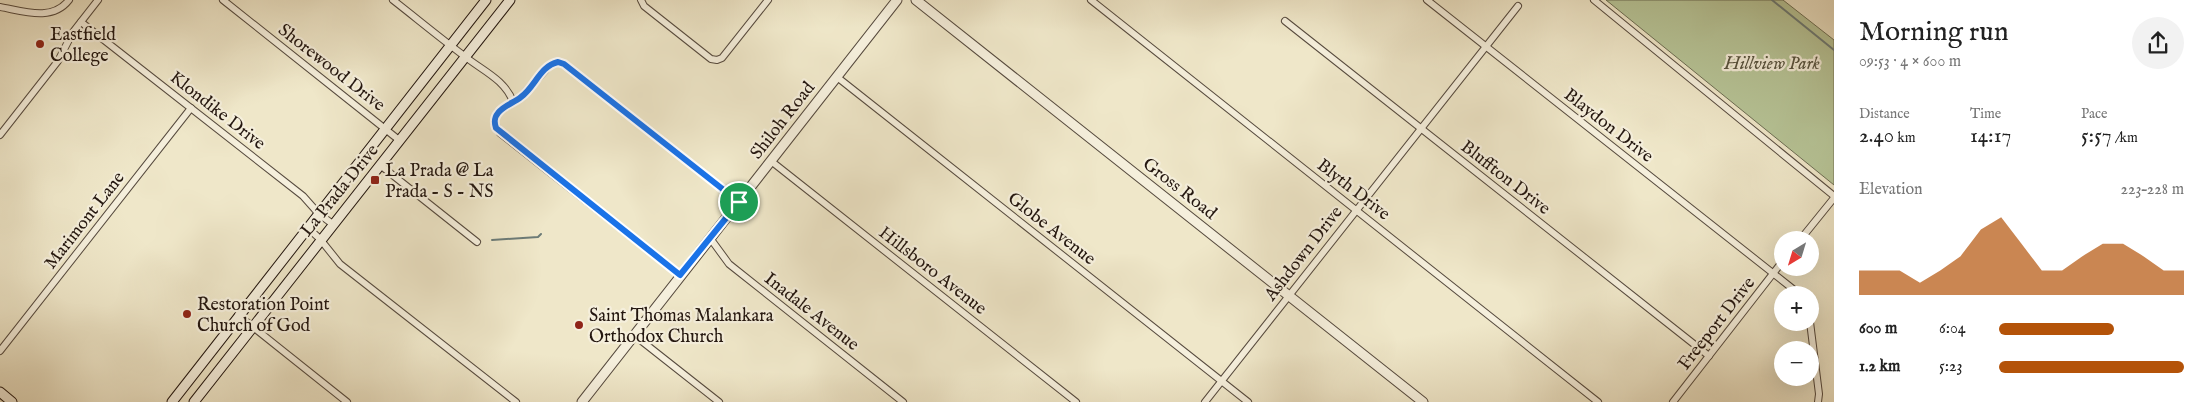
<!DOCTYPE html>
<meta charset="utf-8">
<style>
:root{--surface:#fff;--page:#f2f2f2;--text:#222;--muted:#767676;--accent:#b45309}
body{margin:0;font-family:"IM FELL English",serif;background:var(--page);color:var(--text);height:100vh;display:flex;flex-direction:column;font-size:19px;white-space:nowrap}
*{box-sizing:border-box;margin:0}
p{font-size:16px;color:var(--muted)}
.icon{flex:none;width:28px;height:28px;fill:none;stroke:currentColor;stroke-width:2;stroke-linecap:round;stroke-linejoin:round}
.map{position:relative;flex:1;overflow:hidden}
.panel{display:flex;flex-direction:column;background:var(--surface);width:375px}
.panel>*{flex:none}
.needle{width:32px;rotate:218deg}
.controls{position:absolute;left:1774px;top:231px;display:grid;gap:10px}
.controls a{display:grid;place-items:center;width:45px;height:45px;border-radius:50%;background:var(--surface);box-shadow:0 5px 20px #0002;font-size:25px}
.pin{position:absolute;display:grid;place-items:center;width:42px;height:42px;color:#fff;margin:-21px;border:2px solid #fff;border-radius:50%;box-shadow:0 1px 5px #0007}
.round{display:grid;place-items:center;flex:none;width:52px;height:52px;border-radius:26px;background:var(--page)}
.headline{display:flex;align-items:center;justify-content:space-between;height:85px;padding:0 25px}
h1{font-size:28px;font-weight:600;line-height:38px}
.figures{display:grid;grid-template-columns:repeat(3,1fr);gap:8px;height:85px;padding:5px 25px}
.figures div{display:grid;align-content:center}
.figures b{font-size:21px;font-weight:600}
.figures small{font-size:14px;font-weight:400}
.figures p{font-size:14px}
.chart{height:140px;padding:10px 25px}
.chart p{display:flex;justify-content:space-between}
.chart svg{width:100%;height:90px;margin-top:5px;fill:var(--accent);opacity:.7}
ul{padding:0 25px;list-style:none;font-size:16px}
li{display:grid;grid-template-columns:80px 60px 1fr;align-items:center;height:38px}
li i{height:12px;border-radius:6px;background:var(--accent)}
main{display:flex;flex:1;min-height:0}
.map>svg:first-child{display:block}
.green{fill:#b7c598;stroke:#6d6e54}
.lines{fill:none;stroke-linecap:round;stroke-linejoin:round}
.stream{stroke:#6c7b77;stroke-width:2}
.minor-casing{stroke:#564a3e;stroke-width:8}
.tertiary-casing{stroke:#564a3e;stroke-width:11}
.secondary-casing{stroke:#23160f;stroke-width:11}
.minor{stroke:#f5efdc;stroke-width:6}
.tertiary{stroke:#f5efdc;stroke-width:9}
.secondary{stroke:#f5efdc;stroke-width:9}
.route-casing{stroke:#fff;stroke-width:10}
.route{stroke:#1a73e8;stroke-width:6}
.poi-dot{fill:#8f2418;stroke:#f5efdc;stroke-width:2}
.labels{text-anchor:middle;stroke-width:4.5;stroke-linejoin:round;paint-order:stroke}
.poi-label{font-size:18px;fill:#23160f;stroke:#f5efdc;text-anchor:start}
.park-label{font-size:18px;font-style:italic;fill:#57533f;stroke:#f5efdc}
.street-label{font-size:18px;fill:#23160f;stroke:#f5efdc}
</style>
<main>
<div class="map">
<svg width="1834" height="402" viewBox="0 0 1834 402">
<rect width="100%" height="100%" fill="#efe7c9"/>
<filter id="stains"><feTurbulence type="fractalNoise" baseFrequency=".004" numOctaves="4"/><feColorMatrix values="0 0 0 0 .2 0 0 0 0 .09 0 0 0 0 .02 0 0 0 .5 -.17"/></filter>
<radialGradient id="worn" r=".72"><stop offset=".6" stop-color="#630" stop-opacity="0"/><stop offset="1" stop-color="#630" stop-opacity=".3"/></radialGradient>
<path class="green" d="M 1606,0 L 1783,0 L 1834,40 L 1834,185 Z"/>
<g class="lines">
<g class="stream">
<path d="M 1772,0 L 1834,50"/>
<path d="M 492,240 L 538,237 L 541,234"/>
</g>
<defs>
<g id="minor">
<path d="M 223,0 L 399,140"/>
<path d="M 393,0 C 416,18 439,37 463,55 C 481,70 505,79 513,102"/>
<path d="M 641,0 L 644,6 L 711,59 L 717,60 L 722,58 L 768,0"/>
<path d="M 1091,0 L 1598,402"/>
<path d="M 1427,0 L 1793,289 L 1797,295"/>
<path d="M 1594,0 L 1834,196"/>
<path d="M 0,7 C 23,11 52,22 69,0"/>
<path d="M 1285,21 L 1709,356"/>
<path d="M 81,22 L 303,196 L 319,214 L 334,225"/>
<path d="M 837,77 L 1248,402"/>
<path d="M 0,135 L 58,61 L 73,32 L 98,0"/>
<path d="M 771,161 L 1076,402"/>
<path d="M 380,165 L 477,242"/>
<path d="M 308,228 L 320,239 L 340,264 L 516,402"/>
<path d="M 710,238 L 729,264 L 903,402"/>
<path d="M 1800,240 L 1834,198"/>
<path d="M 680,275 L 500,133 L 494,122 L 498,112 L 520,98 L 551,64 L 558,62 L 564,64 L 739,202"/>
<path d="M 238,315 L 347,402"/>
<path d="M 1810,322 L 1819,394 L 1818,402"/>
<path d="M 634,335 L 719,402"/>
<path d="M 0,351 L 191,108"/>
<path d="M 1205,402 L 1518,6"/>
<path d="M 1673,402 L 1782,262"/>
</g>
<g id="tertiary">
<path d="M 916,0 L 1423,402"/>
<path d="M 582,402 L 897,0"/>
</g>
<g id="secondary">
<path d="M 0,392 L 12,402"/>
<path d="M 172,402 L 486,0"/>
<path d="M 194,402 L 510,0"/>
</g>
</defs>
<use href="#minor" class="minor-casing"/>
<use href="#tertiary" class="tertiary-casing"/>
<use href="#secondary" class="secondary-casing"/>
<use href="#minor" class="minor"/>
<use href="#tertiary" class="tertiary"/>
<use href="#secondary" class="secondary"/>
</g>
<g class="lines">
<defs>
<path id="route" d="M 558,62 L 564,64 L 739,202 L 680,275 L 496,128 C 494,122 494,118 498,113 C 504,105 514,103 521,97 C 535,87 540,66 558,62 Z"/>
</defs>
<use href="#route" class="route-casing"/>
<use href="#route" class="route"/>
</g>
<g class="poi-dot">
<circle cx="40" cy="44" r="5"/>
<rect x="370" y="175" width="10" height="10" rx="2.5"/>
<circle cx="187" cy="314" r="5"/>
<circle cx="579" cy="325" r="5"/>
</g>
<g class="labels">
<g class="poi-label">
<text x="50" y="40">Eastfield<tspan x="50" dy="21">College</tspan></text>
<text x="385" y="176">La Prada @ La<tspan x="385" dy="21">Prada - S - NS</tspan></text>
<text x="197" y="310">Restoration Point<tspan x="197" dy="21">Church of God</tspan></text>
<text x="589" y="321">Saint Thomas Malankara<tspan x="589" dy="21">Orthodox Church</tspan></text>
</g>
<g class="park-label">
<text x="1772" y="69">Hillview Park</text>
</g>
<g class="street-label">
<text transform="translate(332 67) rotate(38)" y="6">Shorewood Drive</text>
<text transform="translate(218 110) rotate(38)" y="6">Klondike Drive</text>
<text transform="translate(782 120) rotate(-52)" y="6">Shiloh Road</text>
<text transform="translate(1609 125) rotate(38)" y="6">Blaydon Drive</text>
<text transform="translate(1506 177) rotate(38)" y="6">Bluffton Drive</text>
<text transform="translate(1180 188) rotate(38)" y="6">Gross Road</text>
<text transform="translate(1354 189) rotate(38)" y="6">Blyth Drive</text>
<text transform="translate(339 190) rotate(-51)" y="6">La Prada Drive</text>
<text transform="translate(84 220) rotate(-52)" y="6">Marimont Lane</text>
<text transform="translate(1052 228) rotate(38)" y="6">Globe Avenue</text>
<text transform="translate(1303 253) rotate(-52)" y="6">Ashdown Drive</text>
<text transform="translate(933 270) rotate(38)" y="6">Hillsboro Avenue</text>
<text transform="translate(812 311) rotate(38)" y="6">Inadale Avenue</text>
<text transform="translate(1716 323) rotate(-52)" y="6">Freeport Drive</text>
</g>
</g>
<rect width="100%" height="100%" filter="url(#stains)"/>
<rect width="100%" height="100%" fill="url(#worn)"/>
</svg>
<div class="controls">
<a><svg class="needle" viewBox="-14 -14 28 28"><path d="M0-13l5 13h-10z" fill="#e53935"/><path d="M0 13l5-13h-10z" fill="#767676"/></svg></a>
<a>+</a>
<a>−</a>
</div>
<div class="pin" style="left:739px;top:202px;background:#1e9e55"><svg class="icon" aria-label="arrive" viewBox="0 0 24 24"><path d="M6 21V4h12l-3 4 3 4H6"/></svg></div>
</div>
<section class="panel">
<div class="headline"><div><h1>Morning run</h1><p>09:53 · 4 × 600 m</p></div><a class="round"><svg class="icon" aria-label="share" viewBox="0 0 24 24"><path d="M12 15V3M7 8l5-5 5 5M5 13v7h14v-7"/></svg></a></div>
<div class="figures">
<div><p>Distance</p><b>2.40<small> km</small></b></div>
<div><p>Time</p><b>14:17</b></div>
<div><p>Pace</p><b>5:57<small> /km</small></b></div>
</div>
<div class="chart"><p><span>Elevation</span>223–228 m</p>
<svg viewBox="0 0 160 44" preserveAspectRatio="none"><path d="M0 44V32L10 32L20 32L30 38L40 32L50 25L60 12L70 6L80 19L90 32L100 32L110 25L120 19L130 19L140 25L150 32L160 32V44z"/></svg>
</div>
<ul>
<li><b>600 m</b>6:04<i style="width:62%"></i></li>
<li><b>1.2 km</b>5:23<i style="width:100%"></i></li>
</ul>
</section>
</main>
